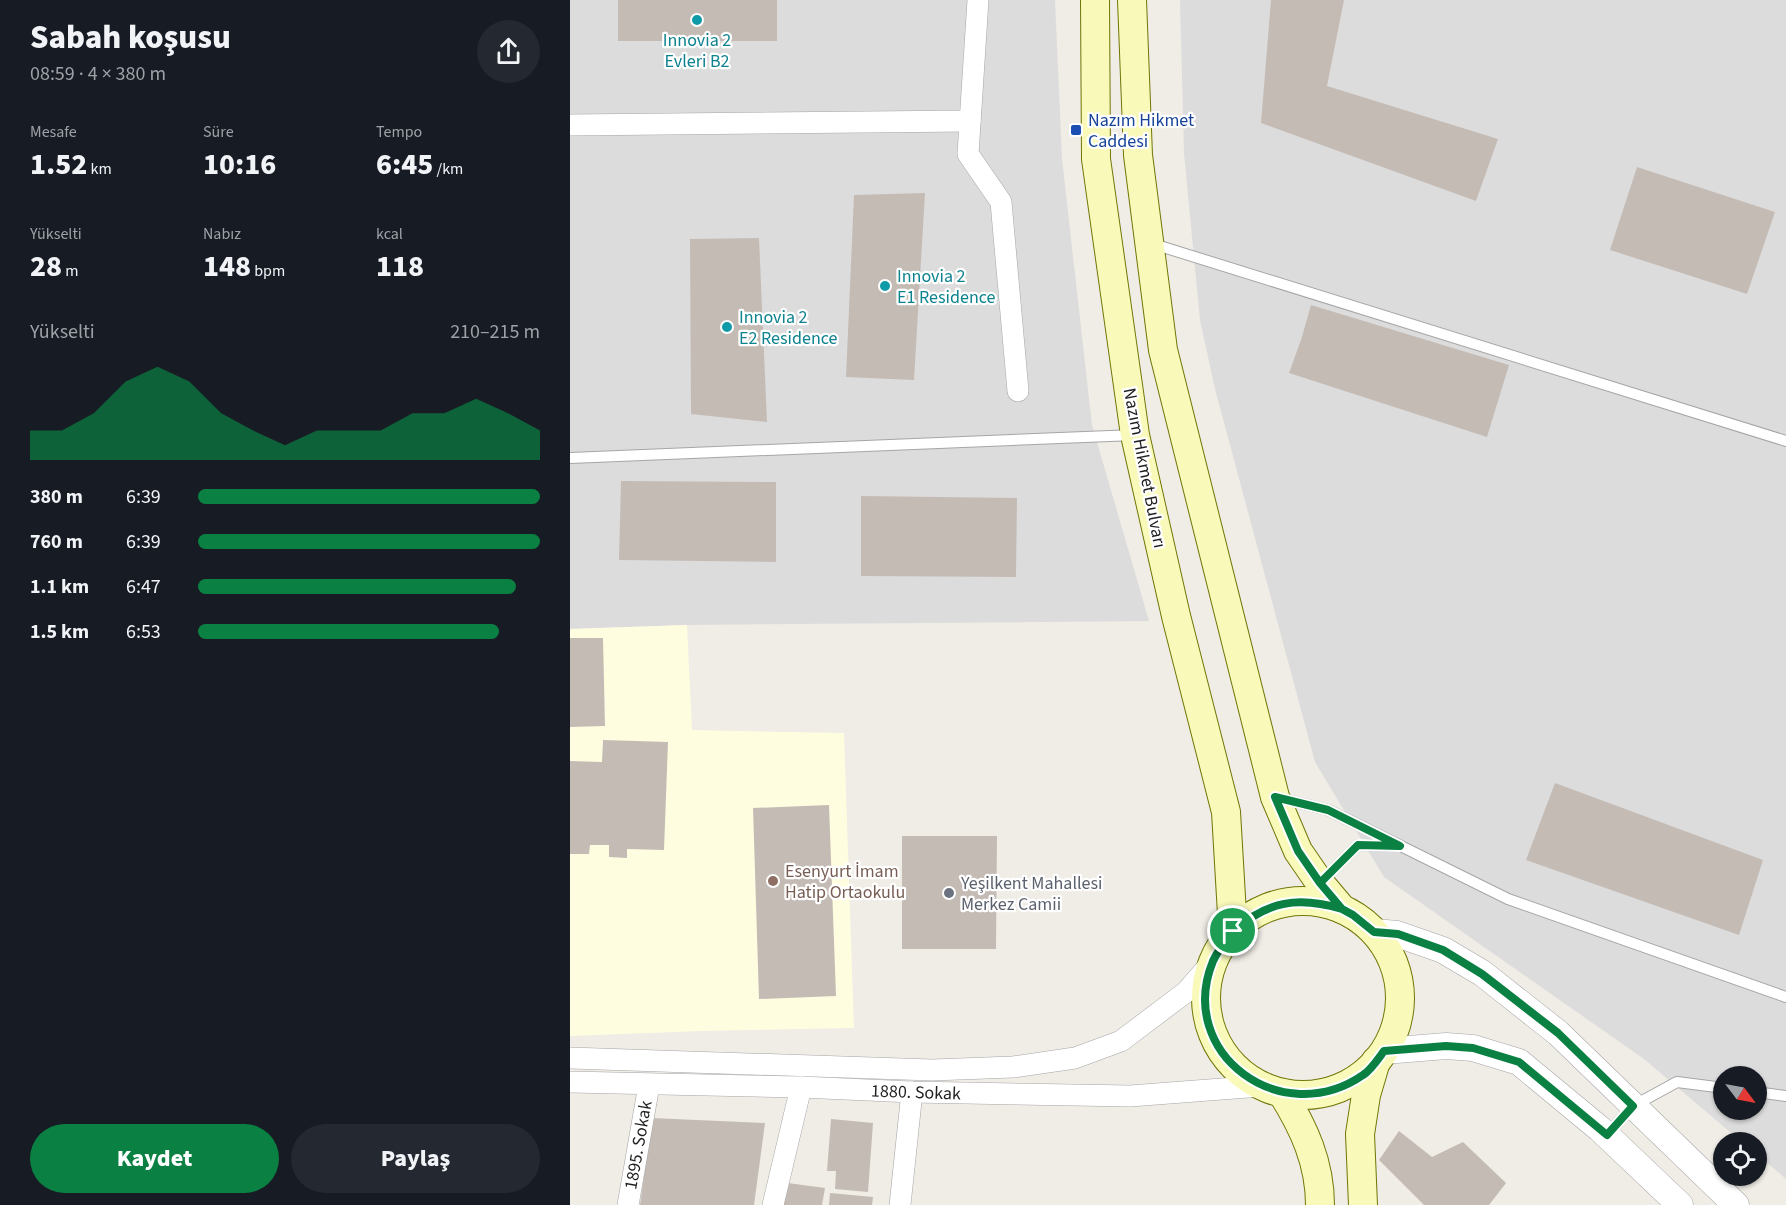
<!DOCTYPE html>
<html lang="tr">
<meta charset="utf-8">
<style>
:root{--surface:#171b24;--page:#242831;--text:#f1f3f6;--muted:#9ea1a6;--accent:#0b8043}
body{margin:0;font-family:"Source Sans 3",sans-serif;background:var(--page);color:var(--text);height:100vh;display:flex;flex-direction:column;font-size:22px;white-space:nowrap}
*{box-sizing:border-box;margin:0}
p{font-size:20px;color:var(--muted)}
.icon{flex:none;width:33px;height:33px;fill:none;stroke:currentColor;stroke-width:2;stroke-linecap:round;stroke-linejoin:round}
.map{position:relative;flex:1;overflow:hidden}
.drawer{display:flex;flex-direction:column;background:var(--surface);width:570px}
.drawer>*{flex:none}
.needle{width:39px;rotate:122deg}
.fabs{position:absolute;left:1143px;top:1066px;display:grid;gap:12px}
.fabs a{display:grid;place-items:center;width:54px;height:54px;border-radius:50%;background:var(--surface);box-shadow:0 2px 4px #0004;font-size:30px}
.pin{position:absolute;display:grid;place-items:center;width:51px;height:51px;color:#fff;margin:-26px;border:3px solid #fff;border-radius:50%;box-shadow:0 2px 6px #0007}
.round{display:grid;place-items:center;flex:none;width:63px;height:63px;border-radius:32px;background:var(--page)}
.head{display:flex;align-items:center;justify-content:space-between;height:102px;padding:0 30px}
h1{font-size:33px;font-weight:800;line-height:45px}
.metrics{display:grid;grid-template-columns:repeat(3,1fr);gap:9px;height:102px;padding:6px 30px}
.metrics div{display:grid;align-content:center}
.metrics b{font-size:30px;font-weight:800}
.metrics small{font-size:16px;font-weight:400}
.metrics p{font-size:16px}
.chart{height:168px;padding:12px 30px}
.chart p{display:flex;justify-content:space-between}
.chart svg{width:100%;height:108px;margin-top:6px;fill:var(--accent);opacity:.7}
.cta{display:flex;gap:12px;margin-top:auto;padding:12px 30px}
.cta a{flex:1;height:69px;border-radius:36px;background:var(--accent);color:#fff;font-size:24px;font-weight:800;line-height:69px;text-align:center}
.cta a+a{background:var(--page);color:var(--text)}
ul{padding:0 30px;list-style:none;font-size:20px}
li{display:grid;grid-template-columns:96px 72px 1fr;align-items:center;height:45px}
li i{height:15px;border-radius:8px;background:var(--accent)}
main{display:flex;flex:1;min-height:0}
.map>svg:first-child{display:block}
.residential{fill:#dddcdc;fill-rule:evenodd}
.education{fill:#fffde0}
.building{fill:#c4bbb5}
.lines{fill:none;stroke-linecap:round;stroke-linejoin:round}
.service-casing{stroke:#a6a6a6;stroke-width:12}
.minor-casing{stroke:#a6a6a6;stroke-width:22}
.tertiary-casing{stroke:#a6a6a6;stroke-width:27}
.secondary-casing{stroke:#707606;stroke-width:30}
.service{stroke:#fff;stroke-width:10}
.minor{stroke:#fff;stroke-width:21}
.tertiary{stroke:#fff;stroke-width:26}
.secondary{stroke:#f9f9ba;stroke-width:28}
.route-casing{stroke:#fff;stroke-width:12}
.route{stroke:#0b8043;stroke-width:8}
.culture-dot{fill:#0f9aa8;stroke:#fff;stroke-width:2}
.transit-dot{fill:#1a4fb4;stroke:#fff;stroke-width:2}
.education-dot{fill:#8d6e63;stroke:#fff;stroke-width:2}
.worship-dot{fill:#6b7280;stroke:#fff;stroke-width:2}
.labels{text-anchor:middle;stroke-width:4.5;stroke-linejoin:round;paint-order:stroke}
.culture-label{font-size:18px;fill:#0d838f;stroke:#fff;text-anchor:start}
.transit-label{font-size:18px;fill:#164399;stroke:#fff;text-anchor:start}
.street-label{font-size:18px;fill:#1f1f1f;stroke:#fff}
.education-label{font-size:18px;fill:#785e54;stroke:#fff;text-anchor:start}
.worship-label{font-size:18px;fill:#5b616d;stroke:#fff;text-anchor:start}
</style>
<main>
<section class="drawer">
<div class="head"><div><h1>Sabah koşusu</h1><p>08:59 · 4 × 380 m</p></div><a class="round"><svg class="icon" aria-label="share" viewBox="0 0 24 24"><path d="M12 15V3M7 8l5-5 5 5M5 13v7h14v-7"/></svg></a></div>
<div class="metrics">
<div><p>Mesafe</p><b>1.52<small> km</small></b></div>
<div><p>Süre</p><b>10:16</b></div>
<div><p>Tempo</p><b>6:45<small> /km</small></b></div>
</div>
<div class="metrics">
<div><p>Yükselti</p><b>28<small> m</small></b></div>
<div><p>Nabız</p><b>148<small> bpm</small></b></div>
<div><p>kcal</p><b>118</b></div>
</div>
<div class="chart"><p><span>Yükselti</span>210–215 m</p>
<svg viewBox="0 0 160 44" preserveAspectRatio="none"><path d="M0 44V32L10 32L20 25L30 12L40 6L50 12L60 25L70 32L80 38L90 32L100 32L110 32L120 25L130 25L140 19L150 25L160 32V44z"/></svg>
</div>
<ul>
<li><b>380 m</b>6:39<i style="width:100%"></i></li>
<li><b>760 m</b>6:39<i style="width:100%"></i></li>
<li><b>1.1 km</b>6:47<i style="width:93%"></i></li>
<li><b>1.5 km</b>6:53<i style="width:88%"></i></li>
</ul>
<div class="cta"><a>Kaydet</a><a>Paylaş</a></div>
</section>
<div class="map">
<svg width="1216" height="1205" viewBox="0 0 1216 1205">
<rect width="100%" height="100%" fill="#f0ece6"/>
<g class="residential">
<path d="M 0,0 L 485,0 L 492,159 L 522,425 L 579,621 L 117,625 L 0,629 Z"/>
<path d="M 610,0 L 1216,0 L 1216,1179 L 1187,1154 L 1186,1143 L 1173,1143 L 1074,1059 L 814,877 L 745,762 L 645,389 L 630,320 L 614,153 ZM 1154,1077 L 1186,1077 L 1186,1110 L 1154,1110 Z"/>
</g>
<path class="education" d="M 117,625 L 122,730 L 274,733 L 284,1028 L 132,1031 L 0,1036 L 0,629 Z"/>
<g class="building">
<rect x="48" y="0" width="159" height="41"/>
<path d="M 701,0 L 774,0 L 757,86 L 928,139 L 906,201 L 691,123 Z"/>
<path d="M 1067,167 L 1205,212 L 1177,294 L 1040,250 Z"/>
<path d="M 355,193 L 344,380 L 276,377 L 284,195 Z"/>
<path d="M 189,238 L 197,422 L 121,414 L 120,239 Z"/>
<path d="M 741,305 L 939,365 L 917,437 L 719,373 L 731,340 Z"/>
<path d="M 51,481 L 206,482 L 206,562 L 49,560 Z"/>
<path d="M 291,496 L 447,498 L 446,577 L 291,576 Z"/>
<path d="M 0,638 L 33,638 L 35,726 L 0,727 Z"/>
<path d="M 33,740 L 98,742 L 94,850 L 57,849 L 57,858 L 39,857 L 39,845 L 20,845 L 19,854 L 0,854 L 0,761 L 32,762 Z"/>
<path d="M 985,783 L 1193,860 L 1169,935 L 956,860 Z"/>
<path d="M 259,805 L 266,996 L 189,999 L 183,808 Z"/>
<path d="M 332,836 L 427,836 L 426,949 L 332,949 Z"/>
<path d="M 82,1118 L 195,1123 L 184,1205 L 70,1205 Z"/>
<path d="M 261,1119 L 303,1123 L 298,1192 L 265,1189 L 266,1171 L 257,1171 Z"/>
<path d="M 829,1131 L 862,1157 L 893,1142 L 936,1183 L 919,1205 L 854,1205 L 809,1160 Z"/>
<path d="M 210,1182 L 255,1188 L 252,1205 L 207,1205 Z"/>
<path d="M 260,1193 L 303,1197 L 302,1205 L 259,1205 Z"/>
</g>
<g class="lines">
<defs>
<g id="service">
<path d="M 580,243 L 1216,441"/>
<path d="M 0,458 L 565,435"/>
<path d="M 709,798 L 758,810 L 938,899 L 1216,997"/>
<path d="M 750,883 L 788,845 L 827,846"/>
<path d="M 1186,1092 L 1216,1096"/>
<path d="M 1037,1135 L 1063,1106 L 1107,1082 L 1154,1088"/>
</g>
<g id="minor">
<path d="M 408,0 L 398,154 L 431,202 L 448,391"/>
<path d="M 0,125 L 400,121"/>
<path d="M 0,1058 L 362,1070 L 443,1067 L 505,1058 L 551,1041 L 616,992 L 643,961"/>
<path d="M 0,1082 L 231,1087 L 342,1092 L 560,1096 L 691,1086"/>
<path d="M 58,1205 L 79,1085"/>
<path d="M 203,1205 L 231,1087"/>
<path d="M 330,1205 L 342,1092"/>
</g>
<g id="tertiary">
<path d="M 804,932 L 827,934 L 873,950 L 912,973 L 988,1033 L 1166,1205"/>
<path d="M 814,1051 L 876,1046 L 903,1048 L 949,1062 L 1030,1129 L 1110,1205"/>
</g>
<g id="secondary">
<path d="M 525,0 L 526,159 L 565,435 L 606,616 L 656,812 L 663,931"/>
<path d="M 562,0 L 568,155 L 593,350 L 705,797 L 728,851 L 750,883 L 772,909"/>
<circle cx="733" cy="998" r="97"/>
<path d="M 712,1093 C 734,1128 750,1163 750,1205"/>
<path d="M 793,1205 L 790,1134 L 796,1095 L 806,1061"/>
</g>
</defs>
<use href="#service" class="service-casing"/>
<use href="#minor" class="minor-casing"/>
<use href="#tertiary" class="tertiary-casing"/>
<use href="#secondary" class="secondary-casing"/>
<use href="#service" class="service"/>
<use href="#minor" class="minor"/>
<use href="#tertiary" class="tertiary"/>
<use href="#secondary" class="secondary"/>
</g>
<g class="lines">
<defs>
<path id="route" d="M 663,931 C 656,940 648,950 643,961 C 605,1054 712,1131 793,1075 C 801,1070 808,1059 814,1051 L 876,1046 L 903,1048 L 949,1062 L 1037,1135 L 1063,1106 L 988,1033 L 912,974 L 873,950 L 828,934 L 804,932 L 783,915 L 772,909 L 750,883 L 728,851 L 705,797 L 758,810 L 830,846 L 788,845 L 750,883 L 772,909 C 728,896 698,901 663,931"/>
</defs>
<use href="#route" class="route-casing"/>
<use href="#route" class="route"/>
</g>
<g class="culture-dot">
<circle cx="127" cy="20" r="6"/>
<circle cx="315" cy="286" r="6"/>
<circle cx="157" cy="327" r="6"/>
</g>
<rect class="transit-dot" x="500" y="124" width="12" height="12" rx="3"/>
<circle class="education-dot" cx="203" cy="881" r="6"/>
<circle class="worship-dot" cx="379" cy="893" r="6"/>
<g class="labels">
<g class="culture-label">
<text x="127" y="46" text-anchor="middle">Innovia 2<tspan x="127" dy="21">Evleri B2</tspan></text>
<text x="327" y="282">Innovia 2<tspan x="327" dy="21">E1 Residence</tspan></text>
<text x="169" y="323">Innovia 2<tspan x="169" dy="21">E2 Residence</tspan></text>
</g>
<g class="transit-label">
<text x="518" y="126">Nazım Hikmet<tspan x="518" dy="21">Caddesi</tspan></text>
</g>
<g class="street-label">
<text transform="translate(575 468) rotate(79)" y="6">Nazım Hikmet Bulvarı</text>
<text transform="translate(346 1092) rotate(2)" y="6">1880. Sokak</text>
<text transform="translate(68 1145) rotate(-80)" y="6">1895. Sokak</text>
</g>
<g class="education-label">
<text x="215" y="877">Esenyurt İmam<tspan x="215" dy="21">Hatip Ortaokulu</tspan></text>
</g>
<g class="worship-label">
<text x="391" y="889">Yeşilkent Mahallesi<tspan x="391" dy="21">Merkez Camii</tspan></text>
</g>
</g>
</svg>
<div class="fabs">
<a><svg class="needle" viewBox="-14 -14 28 28"><path d="M0-13l5 13h-10z" fill="#e53935"/><path d="M0 13l5-13h-10z" fill="#9ea1a6"/></svg></a>
<a><svg class="icon" aria-label="locate" viewBox="0 0 24 24"><circle cx="12" cy="12" r="6"/><path d="M12 2v4M12 18v4M2 12h4M18 12h4"/></svg></a>
</div>
<div class="pin" style="left:663px;top:931px;background:#1e9e55"><svg class="icon" aria-label="arrive" viewBox="0 0 24 24"><path d="M6 21V4h12l-3 4 3 4H6"/></svg></div>
</div>
</main>
